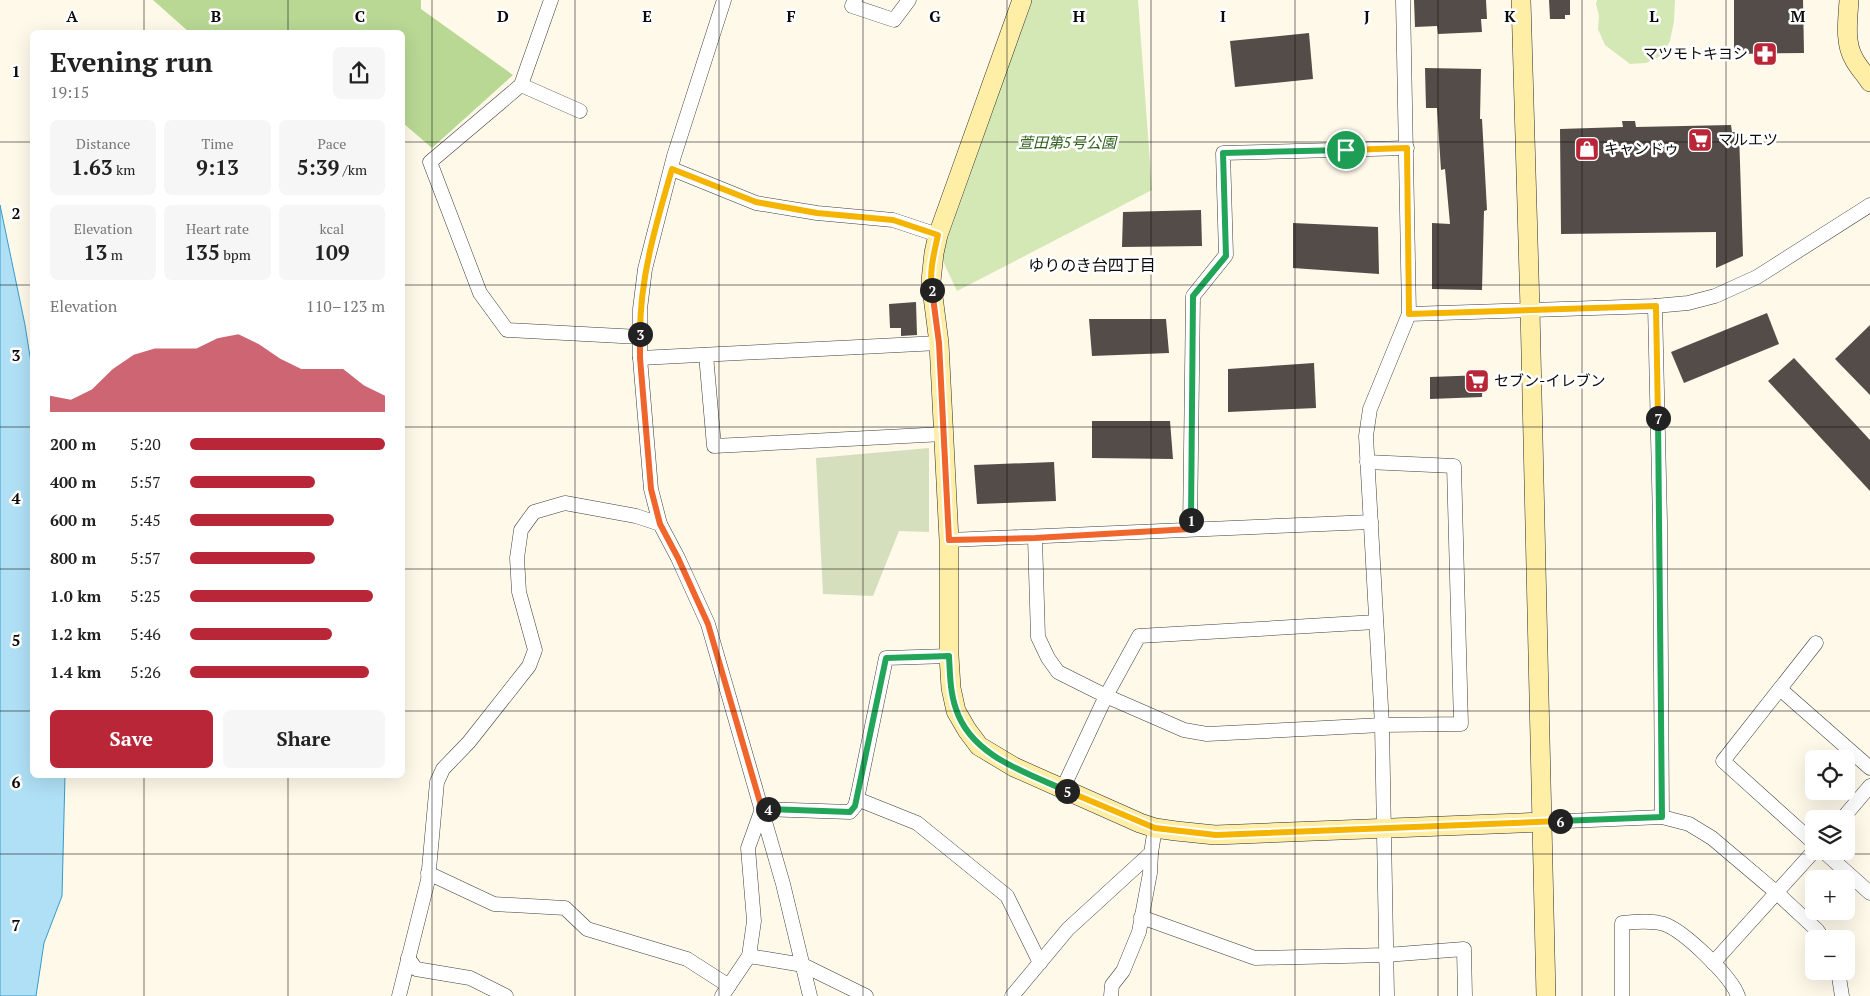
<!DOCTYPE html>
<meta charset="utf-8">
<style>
:root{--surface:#fff;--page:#f6f6f6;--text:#222;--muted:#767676;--accent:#b92637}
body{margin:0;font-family:"PT Serif","Noto Sans JP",serif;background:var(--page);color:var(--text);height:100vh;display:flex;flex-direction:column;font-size:19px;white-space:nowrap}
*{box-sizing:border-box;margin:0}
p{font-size:16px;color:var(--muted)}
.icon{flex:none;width:28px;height:28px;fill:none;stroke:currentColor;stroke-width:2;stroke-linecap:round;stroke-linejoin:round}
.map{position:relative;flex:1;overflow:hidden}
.details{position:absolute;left:30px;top:30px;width:375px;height:748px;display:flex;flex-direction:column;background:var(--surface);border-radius:8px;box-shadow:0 5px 20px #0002}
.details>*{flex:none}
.buttons{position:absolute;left:1805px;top:750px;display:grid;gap:10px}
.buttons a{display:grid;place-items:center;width:50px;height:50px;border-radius:8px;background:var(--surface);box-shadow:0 5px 20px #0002;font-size:25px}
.pin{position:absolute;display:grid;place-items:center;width:42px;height:42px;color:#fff;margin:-21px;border:2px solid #fff;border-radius:50%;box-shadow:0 1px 5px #0007}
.km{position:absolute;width:25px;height:25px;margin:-12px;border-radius:50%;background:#222;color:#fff;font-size:14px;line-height:25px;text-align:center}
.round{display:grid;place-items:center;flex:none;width:52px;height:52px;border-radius:8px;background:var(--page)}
.overview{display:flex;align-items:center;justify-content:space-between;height:85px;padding:0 20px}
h1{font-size:28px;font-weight:800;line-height:38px}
.stats{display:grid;grid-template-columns:repeat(3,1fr);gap:8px;height:85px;padding:5px 20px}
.stats div{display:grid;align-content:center;border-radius:8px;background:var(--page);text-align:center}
.stats b{font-size:21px;font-weight:800}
.stats small{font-size:14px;font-weight:400}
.stats p{font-size:14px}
.chart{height:140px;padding:10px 20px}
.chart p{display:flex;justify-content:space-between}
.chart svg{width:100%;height:90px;margin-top:5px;fill:var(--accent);opacity:.7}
.button{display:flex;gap:10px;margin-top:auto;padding:10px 20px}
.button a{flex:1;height:58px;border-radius:8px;background:var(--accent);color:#fff;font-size:20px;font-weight:800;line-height:58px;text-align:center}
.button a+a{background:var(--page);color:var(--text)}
ul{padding:0 20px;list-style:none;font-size:16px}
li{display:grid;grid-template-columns:80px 60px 1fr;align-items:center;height:38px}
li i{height:12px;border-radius:6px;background:var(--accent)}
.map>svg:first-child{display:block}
.green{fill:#d3e8b5}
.forest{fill:#b8d894}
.cemetery{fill:#d6dfbd}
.water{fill:#afe0f5;stroke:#379bcb}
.building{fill:#544c48}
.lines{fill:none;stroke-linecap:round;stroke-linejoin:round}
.street-casing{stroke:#3e3e3e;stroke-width:15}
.secondary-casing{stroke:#2d2d2d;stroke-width:20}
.street{stroke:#fff;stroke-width:14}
.secondary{stroke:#feeea6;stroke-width:19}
.split-1-casing{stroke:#fff;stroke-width:10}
.split-2-casing{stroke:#fff;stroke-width:10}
.split-3-casing{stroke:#fff;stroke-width:10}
.split-4-casing{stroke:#fff;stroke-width:10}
.split-5-casing{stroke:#fff;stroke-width:10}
.split-6-casing{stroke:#fff;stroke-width:10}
.split-7-casing{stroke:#fff;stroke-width:10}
.split-8-casing{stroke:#fff;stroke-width:10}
.split-1{stroke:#22a559;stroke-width:6}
.split-2{stroke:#f0652b;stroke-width:6}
.split-3{stroke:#f5b400;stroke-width:6}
.split-4{stroke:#f0652b;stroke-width:6}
.split-5{stroke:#22a559;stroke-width:6}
.split-6{stroke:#f5b400;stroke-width:6}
.split-7{stroke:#22a559;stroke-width:6}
.split-8{stroke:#f5b400;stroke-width:6}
.grid{fill:none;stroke:#0b0b0b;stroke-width:1;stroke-opacity:0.55}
.labels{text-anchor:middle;stroke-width:5;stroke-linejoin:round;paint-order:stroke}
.poi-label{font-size:15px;fill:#0b0b0b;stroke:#fff;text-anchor:start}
.park-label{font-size:15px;font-style:italic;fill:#30611d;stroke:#fff}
.neighbourhood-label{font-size:16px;fill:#0b0b0b;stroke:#fff}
.grid-label{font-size:16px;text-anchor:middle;font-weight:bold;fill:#0b0b0b;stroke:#fff;stroke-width:5;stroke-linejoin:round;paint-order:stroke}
</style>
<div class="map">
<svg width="1870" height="996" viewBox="0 0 1870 996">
<rect width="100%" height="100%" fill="#fff9ea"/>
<g class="green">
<path d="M 1032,0 L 1138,0 L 1152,190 L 957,291 L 941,257 Z"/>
<path d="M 1597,0 L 1675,0 L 1674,21 L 1670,41 L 1662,55 L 1646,63 L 1630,64 L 1605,45 L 1598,29 L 1599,16 L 1596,4 Z"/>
</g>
<path class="forest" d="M 153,0 L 421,0 L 421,9 L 513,75 L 432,148 L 403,123 L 402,32 L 189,32 Z"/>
<path class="cemetery" d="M 929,448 L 929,532 L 899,531 L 873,596 L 823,594 L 816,458 Z"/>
<path class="water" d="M 0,205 L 25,325 L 32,369 L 32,775 L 65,775 L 62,896 L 44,943 L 36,996 L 0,996 Z"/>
<g class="building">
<path d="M 1414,0 L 1486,0 L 1487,19 L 1481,19 L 1482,32 L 1438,34 L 1437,26 L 1415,27 Z"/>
<path d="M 1549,0 L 1570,0 L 1570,15 L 1565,15 L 1565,19 L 1550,19 Z"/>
<path d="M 1734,0 L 1803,0 L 1804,53 L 1734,54 Z"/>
<path d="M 1309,33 L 1313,79 L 1235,87 L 1230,41 Z"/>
<path d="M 1425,68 L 1481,69 L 1480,119 L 1482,119 L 1487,210 L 1484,211 L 1482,290 L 1432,289 L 1432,223 L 1450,224 L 1445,169 L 1441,170 L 1437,108 L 1426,108 Z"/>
<path d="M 1622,121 L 1635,121 L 1636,127 L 1731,125 L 1732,132 L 1739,132 L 1743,256 L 1716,268 L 1716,232 L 1561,234 L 1560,129 L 1623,127 Z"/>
<path d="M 1201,210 L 1202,246 L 1122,247 L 1123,212 Z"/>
<path d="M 1293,223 L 1378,227 L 1379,274 L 1293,268 Z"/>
<path d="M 916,302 L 917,335 L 901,336 L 901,328 L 890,328 L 889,304 Z"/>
<path d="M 1767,313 L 1779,344 L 1684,383 L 1671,352 Z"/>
<path d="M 1089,319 L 1166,319 L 1169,353 L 1092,356 Z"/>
<path d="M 1870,325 L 1870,395 L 1835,359 Z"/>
<path d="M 1794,358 L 1870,440 L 1870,491 L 1768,381 Z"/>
<path d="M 1314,363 L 1316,408 L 1228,412 L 1228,369 Z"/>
<path d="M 1483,375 L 1482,397 L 1430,399 L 1430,377 Z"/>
<path d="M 1092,421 L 1170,421 L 1173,459 L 1092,458 Z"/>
<path d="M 1054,462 L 1056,501 L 977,504 L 974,465 Z"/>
</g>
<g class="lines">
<defs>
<g id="street">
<path d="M 551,0 L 521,85 L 430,162 L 480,293 L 507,330 L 640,337"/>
<path d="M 855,0 L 852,6 L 894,20 L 909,0"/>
<path d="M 521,85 L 580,111"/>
<path d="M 672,169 L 756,203 L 817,213 L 893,220 L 938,235"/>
<path d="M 1655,306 L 1660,522 L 1662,817"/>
<path d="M 1409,314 L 1655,306 L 1688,303 L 1715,296 L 1757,277 L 1870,205"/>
<path d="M 706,355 L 714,446 L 944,434"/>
<path d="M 640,358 L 939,343"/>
<path d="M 660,524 L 651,489 L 640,358 L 640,309 L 645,269 L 674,156 L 724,0"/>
<path d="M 1190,529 L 1193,296 L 1226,255 L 1223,153 L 1407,148"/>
<path d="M 1035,538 L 1038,637 L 1048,658 L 1058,672 L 1106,696 L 1184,730 L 1207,734 L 1382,725 L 1461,724 L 1454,466 L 1367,462"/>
<path d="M 949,540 L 1371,522"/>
<path d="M 1780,689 L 1870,768"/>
<path d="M 1063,788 L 1106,696 L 1139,636 L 1376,622"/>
<path d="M 857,799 L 917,823 L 1007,896 L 1040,963"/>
<path d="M 762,809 L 850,812 L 855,806 L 857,799 L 886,658 L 949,656"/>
<path d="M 1842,819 L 1870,786"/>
<path d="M 1543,822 L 1662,817 L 1689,824 L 1712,838 L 1777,893 L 1817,930 L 1823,939"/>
<path d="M 1814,843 L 1723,761 L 1816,643"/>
<path d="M 1823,851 L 1870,893"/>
<path d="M 428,873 L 494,904 L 565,908 L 587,929 L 687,959 L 729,986"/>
<path d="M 1141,917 L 1255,958 L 1386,955 L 1464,949 L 1465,996"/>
<path d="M 749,956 L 803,965 L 866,996"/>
<path d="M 408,958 L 416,969 L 470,978 L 506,996"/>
<path d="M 1713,963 L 1814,851"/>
<path d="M 1838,971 L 1842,996"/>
<path d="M 399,996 L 428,880 L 437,782 L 443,769 L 469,742 L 529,666 L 535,650 L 519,592 L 517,558 L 521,530 L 534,512 L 565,503 L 636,516 L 660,524 L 678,558 L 708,624 L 783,884 L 810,996"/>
<path d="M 722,996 L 749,956 L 754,921 L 748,848 L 762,809"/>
<path d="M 1012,996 L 1068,929 L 1151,853 L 1155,828"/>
<path d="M 1111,996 L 1112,985 L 1123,971 L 1139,932 L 1150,873 L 1151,853"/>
<path d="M 1387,996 L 1382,725 L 1366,436 L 1370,409 L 1409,314 L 1403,0"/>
<path d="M 1622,996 L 1622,923 C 1636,922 1650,920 1664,924 C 1684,931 1731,976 1738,996"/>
</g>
<g id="secondary">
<path d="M 1022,0 L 938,235 L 934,253 L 931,281 L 939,343 L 949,540 L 949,656 L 951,688 L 956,711 L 967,730 L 979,746 L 1014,767 L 1140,823 L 1155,828 L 1176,831 L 1215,835 L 1543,822"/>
<path d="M 1521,0 L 1530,309 L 1546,996"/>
<path d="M 1849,0 C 1848,19 1844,42 1854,59 C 1858,67 1865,74 1870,82"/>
</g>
</defs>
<use href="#street" class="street-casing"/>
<use href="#secondary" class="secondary-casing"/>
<use href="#street" class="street"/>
<use href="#secondary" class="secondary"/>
</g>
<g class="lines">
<defs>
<path id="split-1" d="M 1191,520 L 1193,296 L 1226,256 L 1223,153 L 1346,150"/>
<path id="split-2" d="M 932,290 L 939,343 L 949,540 L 1035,538 L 1190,529 L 1191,520"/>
<path id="split-3" d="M 640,334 C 640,277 656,224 672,169 L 756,202 L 817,213 L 893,220 L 938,235 C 934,253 929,272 932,290"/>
<path id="split-4" d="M 640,334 L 640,358 L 651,489 L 660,524 L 678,558 L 708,624 L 762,809 L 768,809"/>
<path id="split-5" d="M 768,809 L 850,812 L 855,806 L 886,658 L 949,656 C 950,674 950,692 956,709 C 971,756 1027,773 1067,791"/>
<path id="split-6" d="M 1067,791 L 1155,828 L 1216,835 L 1560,821"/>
<path id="split-7" d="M 1560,821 L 1662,817 L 1658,418"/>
<path id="split-8" d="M 1346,150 L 1407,148 L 1409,314 L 1656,306 L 1658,418"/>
</defs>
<use href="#split-1" class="split-1-casing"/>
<use href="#split-2" class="split-2-casing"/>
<use href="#split-3" class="split-3-casing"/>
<use href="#split-4" class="split-4-casing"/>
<use href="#split-5" class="split-5-casing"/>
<use href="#split-6" class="split-6-casing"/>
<use href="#split-7" class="split-7-casing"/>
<use href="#split-8" class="split-8-casing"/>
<use href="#split-1" class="split-1"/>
<use href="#split-2" class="split-2"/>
<use href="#split-3" class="split-3"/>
<use href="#split-4" class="split-4"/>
<use href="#split-5" class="split-5"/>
<use href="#split-6" class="split-6"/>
<use href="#split-7" class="split-7"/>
<use href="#split-8" class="split-8"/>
</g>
<path class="grid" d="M 144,0 L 144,32M 288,0 L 288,32M 432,0 L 432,996M 575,0 L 575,996M 719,0 L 719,996M 863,0 L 863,996M 1007,0 L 1007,996M 1151,0 L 1151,996M 1295,0 L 1295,996M 1438,0 L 1438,996M 1582,0 L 1582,996M 1726,0 L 1726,996M 0,142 L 32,142M 402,142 L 1870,142M 0,285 L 32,285M 402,285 L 1870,285M 0,427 L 32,427M 402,427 L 1870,427M 0,569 L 32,569M 402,569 L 1870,569M 0,711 L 32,711M 402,711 L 1870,711M 144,775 L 144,996M 288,775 L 288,996M 0,854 L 1870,854"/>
<defs>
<symbol id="pharmacy-square" viewBox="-11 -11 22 22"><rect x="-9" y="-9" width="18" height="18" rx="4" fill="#b92637" stroke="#fff"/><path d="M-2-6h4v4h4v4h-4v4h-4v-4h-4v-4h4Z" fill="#fff"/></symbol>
<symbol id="supermarket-square" viewBox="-11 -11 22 22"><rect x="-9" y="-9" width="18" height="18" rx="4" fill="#b92637" stroke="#fff"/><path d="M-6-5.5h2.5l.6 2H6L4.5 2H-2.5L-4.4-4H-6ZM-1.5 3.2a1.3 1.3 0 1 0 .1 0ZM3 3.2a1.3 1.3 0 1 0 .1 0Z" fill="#fff"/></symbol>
<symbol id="shop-square" viewBox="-11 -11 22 22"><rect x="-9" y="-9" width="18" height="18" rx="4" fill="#b92637" stroke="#fff"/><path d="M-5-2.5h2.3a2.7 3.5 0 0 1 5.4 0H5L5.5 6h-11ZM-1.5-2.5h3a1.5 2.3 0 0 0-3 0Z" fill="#fff"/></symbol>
</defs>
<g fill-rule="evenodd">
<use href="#pharmacy-square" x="1751" y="40" width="28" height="28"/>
<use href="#supermarket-square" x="1686" y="126" width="28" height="28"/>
<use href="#shop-square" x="1573" y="135" width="28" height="28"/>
<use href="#supermarket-square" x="1463" y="367" width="28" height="28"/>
</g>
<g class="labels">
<g class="poi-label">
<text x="1748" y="59" text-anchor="end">マツモトキヨシ</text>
<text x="1718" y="145">マルエツ</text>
<text x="1604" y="154">キャンドゥ</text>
<text x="1494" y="386">セブン-イレブン</text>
</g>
<g class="park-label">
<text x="1067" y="148">萱田第5号公園</text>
</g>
<g class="neighbourhood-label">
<text x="1092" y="271">ゆりのき台四丁目</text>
</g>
</g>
<g class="grid-label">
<text x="72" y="22">A</text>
<text x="216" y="22">B</text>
<text x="360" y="22">C</text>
<text x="503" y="22">D</text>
<text x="647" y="22">E</text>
<text x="791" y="22">F</text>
<text x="935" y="22">G</text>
<text x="1079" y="22">H</text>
<text x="1223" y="22">I</text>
<text x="1367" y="22">J</text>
<text x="1510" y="22">K</text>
<text x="1654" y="22">L</text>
<text x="1798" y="22">M</text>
<text x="16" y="77">1</text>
<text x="16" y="219">2</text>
<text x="16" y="361">3</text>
<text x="16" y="504">4</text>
<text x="16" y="646">5</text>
<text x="16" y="788">6</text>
<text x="16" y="931">7</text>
</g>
</svg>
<div class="buttons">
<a><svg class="icon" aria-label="locate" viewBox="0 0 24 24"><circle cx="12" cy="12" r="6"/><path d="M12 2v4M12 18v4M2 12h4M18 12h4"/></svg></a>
<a><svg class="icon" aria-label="layers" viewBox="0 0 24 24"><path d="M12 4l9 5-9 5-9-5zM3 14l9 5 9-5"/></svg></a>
<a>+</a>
<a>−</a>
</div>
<div class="pin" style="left:1346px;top:150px;background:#1e9e55"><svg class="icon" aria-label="arrive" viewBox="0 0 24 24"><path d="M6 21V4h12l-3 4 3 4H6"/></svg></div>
<b class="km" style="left:1191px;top:520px">1</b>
<b class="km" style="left:932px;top:290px">2</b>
<b class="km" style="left:640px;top:334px">3</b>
<b class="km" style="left:768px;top:809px">4</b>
<b class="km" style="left:1067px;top:791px">5</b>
<b class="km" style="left:1560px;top:821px">6</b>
<b class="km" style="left:1658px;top:418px">7</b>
<section class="details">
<div class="overview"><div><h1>Evening run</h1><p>19:15</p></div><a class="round"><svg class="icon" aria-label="share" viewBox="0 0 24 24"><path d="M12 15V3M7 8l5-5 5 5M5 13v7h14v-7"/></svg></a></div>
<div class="stats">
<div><p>Distance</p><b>1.63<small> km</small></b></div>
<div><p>Time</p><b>9:13</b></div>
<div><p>Pace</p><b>5:39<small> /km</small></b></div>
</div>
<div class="stats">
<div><p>Elevation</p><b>13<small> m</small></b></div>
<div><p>Heart rate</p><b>135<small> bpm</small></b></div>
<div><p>kcal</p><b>109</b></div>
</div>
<div class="chart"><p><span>Elevation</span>110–123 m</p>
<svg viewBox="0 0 160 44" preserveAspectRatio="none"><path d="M0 44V36L10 38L20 33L30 23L40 16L50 13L60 13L70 13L80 8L90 6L100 11L110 18L120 23L130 23L140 23L150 31L160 36V44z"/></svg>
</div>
<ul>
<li><b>200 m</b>5:20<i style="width:100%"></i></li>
<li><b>400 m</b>5:57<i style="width:64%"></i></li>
<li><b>600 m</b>5:45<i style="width:74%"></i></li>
<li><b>800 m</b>5:57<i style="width:64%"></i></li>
<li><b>1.0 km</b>5:25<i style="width:94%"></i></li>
<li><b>1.2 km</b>5:46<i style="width:73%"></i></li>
<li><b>1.4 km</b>5:26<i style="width:92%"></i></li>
</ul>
<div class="button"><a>Save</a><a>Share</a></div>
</section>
</div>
